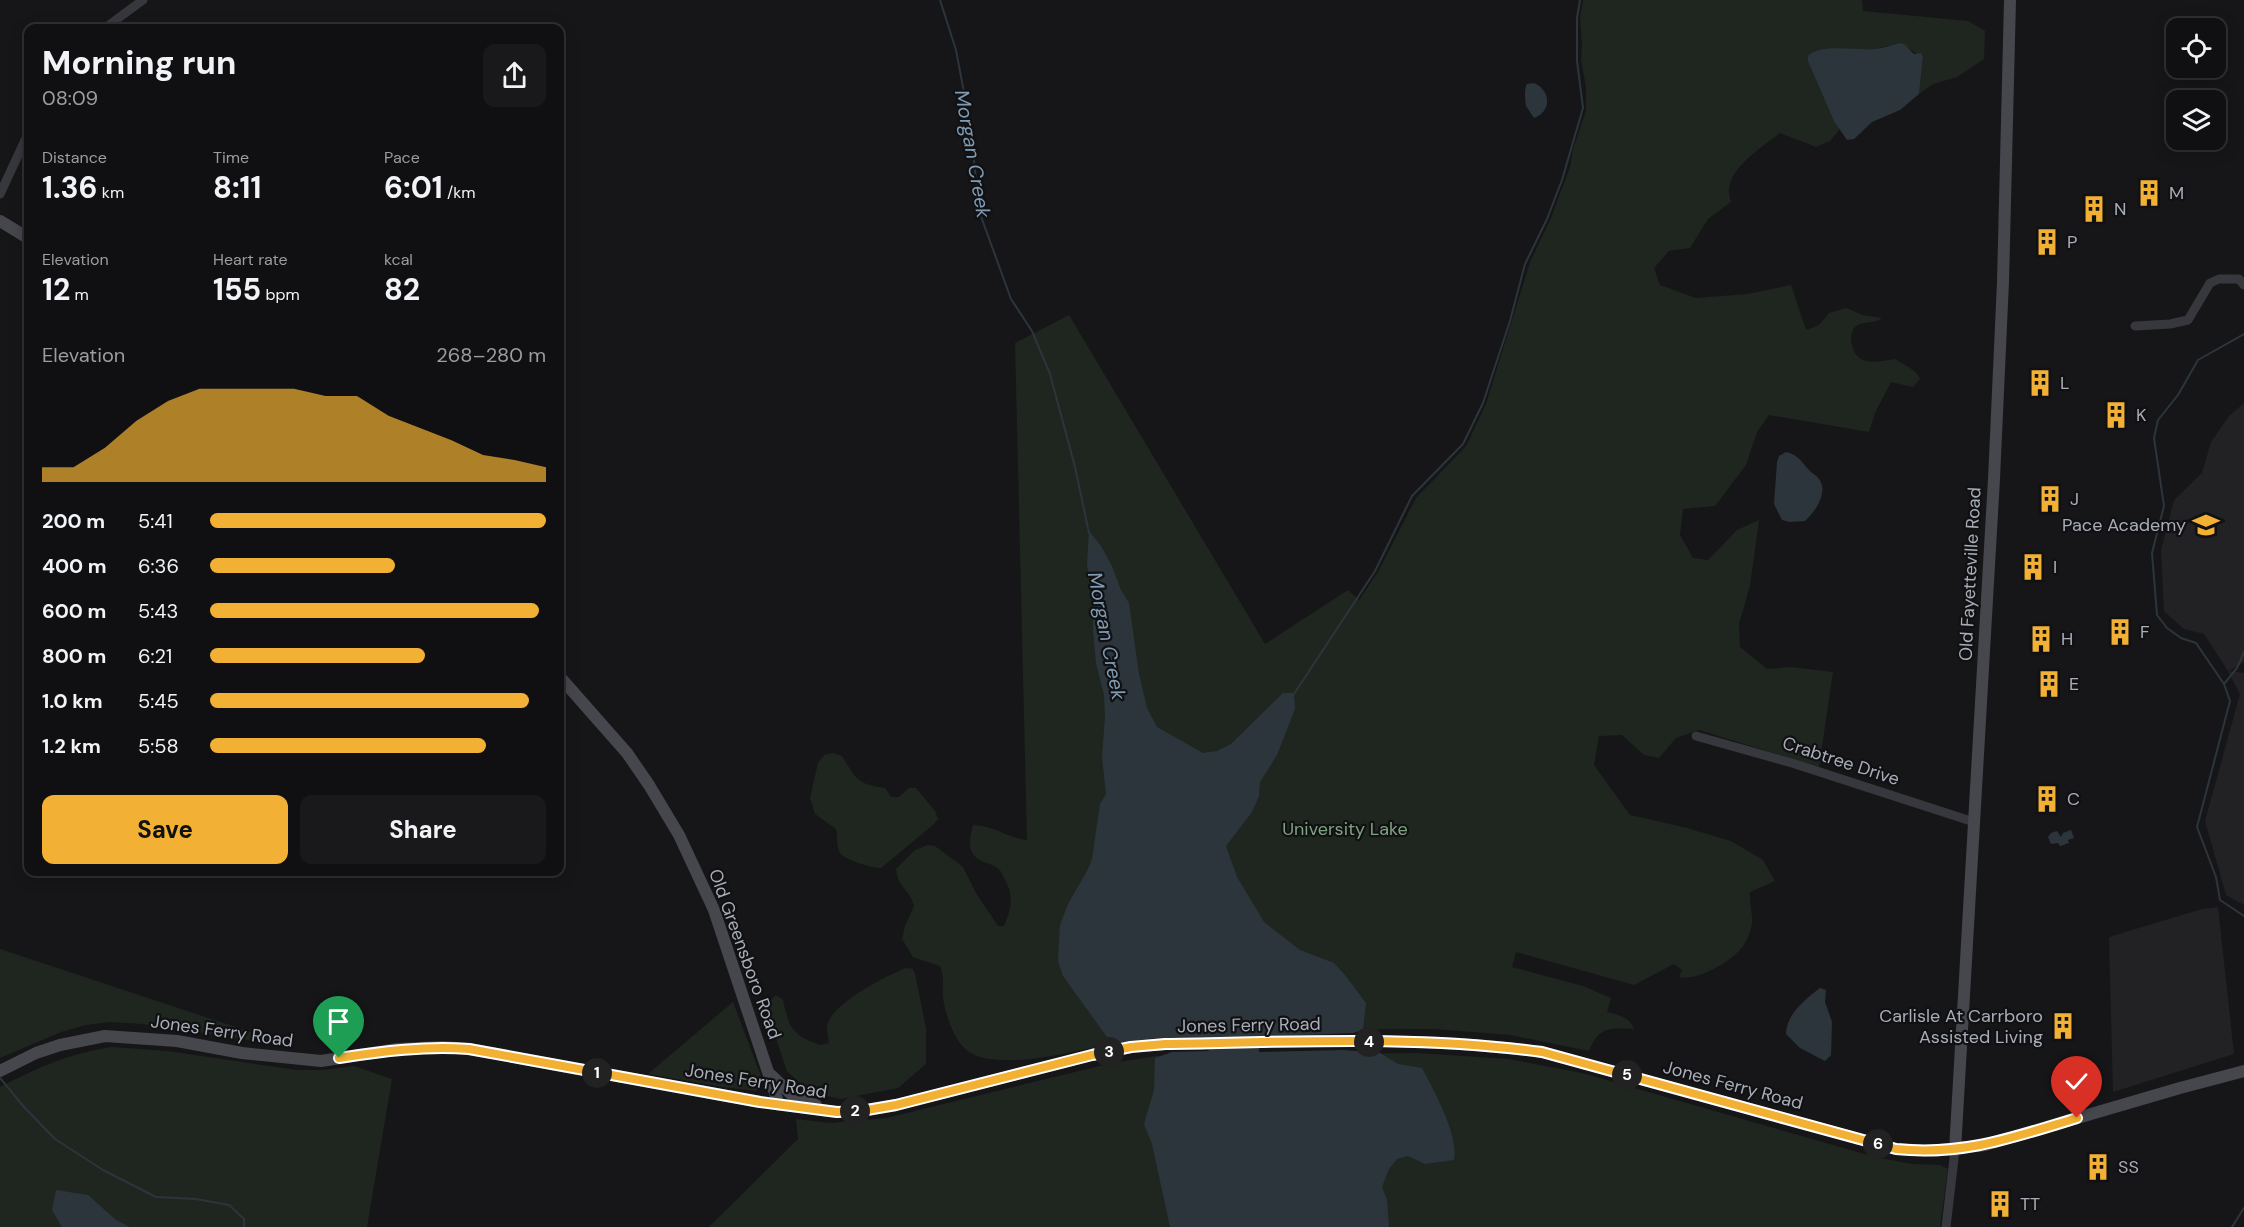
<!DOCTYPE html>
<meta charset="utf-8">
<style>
:root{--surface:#101012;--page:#19191b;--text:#f1f3f6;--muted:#9c9d9f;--line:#303032;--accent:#f2b134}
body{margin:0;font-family:"DM Sans",sans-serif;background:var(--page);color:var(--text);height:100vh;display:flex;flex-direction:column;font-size:22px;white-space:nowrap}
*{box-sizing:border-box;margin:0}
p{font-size:20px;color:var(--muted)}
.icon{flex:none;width:33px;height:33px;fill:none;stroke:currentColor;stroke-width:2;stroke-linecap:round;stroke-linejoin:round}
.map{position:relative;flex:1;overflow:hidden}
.details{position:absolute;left:24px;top:24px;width:540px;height:852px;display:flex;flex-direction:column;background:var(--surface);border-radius:12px;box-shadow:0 3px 15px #0003,0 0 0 2px var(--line)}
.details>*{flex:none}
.controls{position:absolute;left:2166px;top:18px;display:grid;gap:12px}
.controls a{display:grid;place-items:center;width:60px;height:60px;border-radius:12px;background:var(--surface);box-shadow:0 3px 15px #0003,0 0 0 2px var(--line);font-size:30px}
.pin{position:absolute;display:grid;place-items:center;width:51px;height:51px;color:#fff;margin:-62px -26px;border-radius:50% 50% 50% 0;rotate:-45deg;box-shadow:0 0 6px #0007}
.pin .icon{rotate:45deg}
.km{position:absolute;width:30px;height:30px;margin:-15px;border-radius:50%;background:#222;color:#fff;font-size:16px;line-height:30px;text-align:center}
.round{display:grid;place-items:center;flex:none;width:63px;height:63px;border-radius:12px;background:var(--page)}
.overview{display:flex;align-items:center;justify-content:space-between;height:102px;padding:0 18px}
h1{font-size:33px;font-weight:700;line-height:45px}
.stats{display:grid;grid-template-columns:repeat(3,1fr);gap:9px;height:102px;padding:6px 18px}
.stats div{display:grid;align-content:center}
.stats b{font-size:30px;font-weight:700}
.stats small{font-size:16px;font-weight:400}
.stats p{font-size:16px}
.chart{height:168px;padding:12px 18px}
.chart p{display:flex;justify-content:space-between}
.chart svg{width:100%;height:108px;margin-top:6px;fill:var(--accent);opacity:.7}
.button{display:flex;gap:12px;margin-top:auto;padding:12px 18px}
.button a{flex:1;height:69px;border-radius:12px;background:var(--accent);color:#111;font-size:24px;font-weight:700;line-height:69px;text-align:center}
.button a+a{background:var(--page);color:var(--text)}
ul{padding:0 18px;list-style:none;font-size:20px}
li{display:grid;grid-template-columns:96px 72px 1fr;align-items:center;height:45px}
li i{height:15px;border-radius:8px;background:var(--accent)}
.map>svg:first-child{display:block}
.built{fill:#222225}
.green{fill:#1e261f}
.water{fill:#2c353c}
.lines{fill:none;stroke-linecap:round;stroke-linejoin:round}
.stream{stroke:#2c353c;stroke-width:2}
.street{stroke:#37383d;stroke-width:9}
.secondary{stroke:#45474d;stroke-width:12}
.route-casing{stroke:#fff;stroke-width:12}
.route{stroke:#f2b134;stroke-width:8}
.labels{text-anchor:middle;stroke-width:4.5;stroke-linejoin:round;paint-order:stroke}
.poi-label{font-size:18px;fill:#a8adb8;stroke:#111113;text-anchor:start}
.street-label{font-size:18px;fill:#a8adb8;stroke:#111113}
.park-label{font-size:18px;fill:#7fa381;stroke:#111113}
.water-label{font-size:20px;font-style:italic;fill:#7f9bb3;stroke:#111113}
</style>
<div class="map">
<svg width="2244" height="1227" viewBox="0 0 2244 1227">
<rect width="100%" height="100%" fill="#161618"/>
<g class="built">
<path d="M 2244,403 L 2244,662 L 2229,671 L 2244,673 L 2244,905 L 2226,895 L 2205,821 L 2240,694 L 2228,671 L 2204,634 L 2184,629 L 2164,611 L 2161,550 L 2174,500 L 2202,473 L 2211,442 L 2229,416 Z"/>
<path d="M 2218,907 L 2234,1054 L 2113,1092 L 2109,937 L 2202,909 Z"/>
</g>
<g class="green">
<path d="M 1583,0 L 1862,0 L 1863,11 L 1968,21 L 1985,31 L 1984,59 L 1957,77 L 1933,84 L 1919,94 L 1923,57 L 1899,43 L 1875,49 L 1822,50 L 1819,83 L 1820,89 L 1840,129 L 1830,141 L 1816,147 L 1780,133 C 1762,147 1733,165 1729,188 C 1728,192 1730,198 1731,202 L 1708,219 L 1690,248 L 1669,251 L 1654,268 L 1660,285 L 1696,298 L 1748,294 L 1791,285 C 1797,300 1800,316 1807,330 L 1819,325 L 1829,313 L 1846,308 L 1863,315 L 1882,318 C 1874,325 1862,320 1855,327 C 1851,331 1850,339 1852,345 C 1857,367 1876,362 1895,359 C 1903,364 1917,370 1920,379 L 1913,387 L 1891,382 L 1875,413 L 1869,432 L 1769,415 L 1757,432 L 1746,465 L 1715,506 L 1683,509 L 1680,535 L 1693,558 L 1708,560 L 1737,530 L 1759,520 L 1750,586 L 1739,624 L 1740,647 L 1767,669 L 1791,667 L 1833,672 L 1819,767 L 1699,730 L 1676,738 L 1659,758 L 1644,755 L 1622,735 L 1599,736 L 1594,765 L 1630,815 L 1687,828 L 1731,841 L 1763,860 L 1775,881 L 1750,892 C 1749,902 1753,915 1752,924 C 1751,930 1747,941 1743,946 C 1733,961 1696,982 1679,977 L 1682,970 L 1674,964 L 1634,985 L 1516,952 L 1512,967 L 1583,986 L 1611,998 L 1607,1012 C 1618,1015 1630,1017 1634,1029 C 1610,1028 1599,1026 1589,1051 L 1510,1035 L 1434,1029 L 1179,1030 L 1110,1039 L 1112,1044 C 1071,1051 1022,1067 980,1057 C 968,1054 958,1043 954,1033 C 949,1023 944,1008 943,997 C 942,986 945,977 940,966 L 913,957 L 902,939 L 905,926 L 914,906 C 910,889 898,889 896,869 L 915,850 L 928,845 L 935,846 L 963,867 L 976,893 L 998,926 L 1004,926 C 1012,908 1014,895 1004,878 C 1002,873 1000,869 996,867 C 988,862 976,862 972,852 C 968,845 971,833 973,825 C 992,825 1008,838 1027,840 L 1015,343 L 1069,315 L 1265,644 L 1348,590 L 1359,600 L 1378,572 L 1416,498 L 1466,446 L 1486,404 L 1530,262 L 1551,218 L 1570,167 L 1573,149 L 1586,111 L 1586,87 L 1581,60 L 1582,45 L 1580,18 Z"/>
<path d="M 833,753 L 842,756 C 856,779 857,784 885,788 L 891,797 L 899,797 L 909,788 L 916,788 L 935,811 L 938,819 L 933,825 L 881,868 C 872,868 845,860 840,853 C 836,847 838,836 836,829 L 815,814 L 810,798 L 818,763 L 824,755 Z"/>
<path d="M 0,949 L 296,1047 L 143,1024 L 109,1022 L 86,1025 L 61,1032 L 0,1058 Z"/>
<path d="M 906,968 L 913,969 L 915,974 L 926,1028 L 926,1064 L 898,1088 L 840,1099 L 820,1094 L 802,1085 L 787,1071 L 765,1006 L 776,995 L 783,1000 C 789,1028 792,1035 820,1045 L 829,1043 C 828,1037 826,1028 828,1023 C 835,1002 886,976 906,968 Z"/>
<path d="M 733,1002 L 761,1076 L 760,1085 L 757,1091 L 723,1087 L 648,1074 Z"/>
<path d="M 113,1047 L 167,1051 L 297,1070 L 323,1070 L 354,1066 L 392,1079 L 367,1227 L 0,1227 L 0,1087 C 37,1068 72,1052 113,1047 Z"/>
<path d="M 1417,1053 L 1509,1059 L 1582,1073 L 1875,1157 L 1912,1164 L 1940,1165 L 1948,1169 L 1940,1227 L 709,1227 L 798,1139 L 796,1119 L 830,1123 L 886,1118 L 1112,1063 L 1156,1056 Z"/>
</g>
<g class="water">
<path d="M 1899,43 L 1904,44 L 1914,54 L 1921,53 L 1923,57 L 1919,94 L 1900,110 L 1872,122 L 1854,139 L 1847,140 L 1834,121 L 1808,61 L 1808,56 C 1821,43 1858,51 1875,49 C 1883,48 1891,45 1899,43 Z"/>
<path d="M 1534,83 C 1552,91 1551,112 1534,118 L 1526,106 C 1525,100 1524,88 1527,84 Z"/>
<path d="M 1786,452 C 1797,454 1801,461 1808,469 C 1811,473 1816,475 1819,479 C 1829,492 1815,512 1805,521 L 1790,522 L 1782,520 L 1774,504 L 1777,462 L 1779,456 Z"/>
<path d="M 1089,531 L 1101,546 L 1112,566 L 1121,590 L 1129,603 L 1139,674 L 1147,708 L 1157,727 L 1203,753 L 1217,751 L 1231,744 L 1283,693 L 1294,693 L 1295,709 L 1277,755 L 1260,782 L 1259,796 L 1252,812 L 1226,846 L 1237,877 L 1264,922 L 1300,950 L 1334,963 L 1345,975 L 1366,1003 L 1363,1030 L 1353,1033 L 1259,1037 L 1259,1052 L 1344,1050 L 1380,1053 L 1398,1064 L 1422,1068 C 1434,1091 1459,1135 1454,1160 L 1425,1164 L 1408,1156 L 1397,1159 L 1389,1169 L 1382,1187 L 1387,1200 L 1389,1227 L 1170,1227 L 1152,1144 L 1144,1124 L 1154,1090 L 1155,1058 L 1172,1052 L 1209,1051 L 1205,1038 L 1156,1038 L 1112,1044 L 1063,976 L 1058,961 L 1060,925 L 1068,904 L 1087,871 L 1092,859 L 1100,804 L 1106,794 L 1102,757 L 1105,717 L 1104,695 L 1096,663 L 1093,630 L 1093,596 L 1087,565 Z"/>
<path d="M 2071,830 L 2074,838 L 2068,840 L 2069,843 L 2060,846 L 2058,843 L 2051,844 L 2048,837 L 2051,833 L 2057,831 L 2061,837 L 2063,833 Z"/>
<path d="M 1820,988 L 1826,990 L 1825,1002 L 1832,1022 L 1831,1055 L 1825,1061 L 1800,1048 L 1786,1034 C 1787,1013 1805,1000 1820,988 Z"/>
<path d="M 56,1190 L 88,1195 L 116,1220 L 130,1227 L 62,1227 L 52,1210 Z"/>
</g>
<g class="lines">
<g class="stream">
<path d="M 940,0 L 956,50 L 971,130 L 979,211 L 1011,299 L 1032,331 L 1050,374 L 1075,467 L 1089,533"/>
<path d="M 2244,334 L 2198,360 L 2178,395 L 2158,420 L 2154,438 L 2164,506 L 2152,553 L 2157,615 L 2167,628 L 2181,638 L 2196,643 L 2224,684 L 2230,701 L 2197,827 L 2216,877 L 2220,900 L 2244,916"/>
<path d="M 2224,684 L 2237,668 L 2244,652"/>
<path d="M 1294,694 L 1375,571 L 1412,496 L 1463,444 L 1483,403 L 1510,321 L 1525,264 L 1547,219 L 1562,180 L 1583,108 L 1577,61 L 1577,18 L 1580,0"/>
<path d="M 0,1078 L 24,1107 L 55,1139 L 103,1170 L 156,1197 L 196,1199 L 229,1205 L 244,1219 L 244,1227"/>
<path d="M 2232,1227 L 2244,1208"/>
</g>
<g class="street">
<path d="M 105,28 L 143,0"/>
<path d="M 0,194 L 28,134"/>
<path d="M 2135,326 L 2170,324 L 2188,320 L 2210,283 L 2219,279 L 2239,279 L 2244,285"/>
<path d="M 1696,736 L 1792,763 L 1974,822"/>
<path d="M 1946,1227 L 1955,1150"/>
</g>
<g class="secondary">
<path d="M 0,221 L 28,238"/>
<path d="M 560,677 L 627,753 L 649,785 L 679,835 L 714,910 L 779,1105"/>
<path d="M 0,1071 L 36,1053 L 60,1045 L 105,1036 L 177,1041 L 242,1053 L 321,1061 L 398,1049 L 443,1047 L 469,1049 L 760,1102 L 837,1112 L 861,1111 L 896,1105 L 1092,1055 L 1131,1047 L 1165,1044 C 1290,1042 1417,1035 1542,1052 L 1896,1149 L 1933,1151 L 1985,1145 L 2180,1088 L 2244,1071"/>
<path d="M 771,1075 L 792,1095 L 816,1105"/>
<path d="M 1955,1150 L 1994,479 L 2003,282 L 2010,0"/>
</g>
</g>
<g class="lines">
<defs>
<path id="route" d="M 339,1058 C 383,1051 425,1046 469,1049 L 760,1102 L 837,1112 L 861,1111 L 896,1105 L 1092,1055 L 1131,1047 L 1165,1044 C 1290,1042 1417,1035 1542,1052 L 1896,1149 C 1964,1156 2014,1137 2077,1118"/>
</defs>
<use href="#route" class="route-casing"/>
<use href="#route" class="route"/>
</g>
<defs>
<symbol id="building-bare" viewBox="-9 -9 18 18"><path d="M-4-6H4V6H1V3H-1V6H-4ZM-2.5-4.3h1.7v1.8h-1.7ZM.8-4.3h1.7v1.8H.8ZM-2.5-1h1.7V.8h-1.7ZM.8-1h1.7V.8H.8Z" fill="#f2b134" stroke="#111113" stroke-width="2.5" paint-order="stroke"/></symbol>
<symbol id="school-bare" viewBox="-9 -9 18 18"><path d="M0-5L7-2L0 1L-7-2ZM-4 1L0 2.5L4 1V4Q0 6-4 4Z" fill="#f2b134" stroke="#111113" stroke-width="2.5" paint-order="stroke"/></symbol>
</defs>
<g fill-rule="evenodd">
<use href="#building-bare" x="2130" y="174" width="38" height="38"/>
<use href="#building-bare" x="2075" y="190" width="38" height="38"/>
<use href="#building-bare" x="2028" y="223" width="38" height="38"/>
<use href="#building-bare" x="2021" y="364" width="38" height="38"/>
<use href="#building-bare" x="2097" y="396" width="38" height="38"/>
<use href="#building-bare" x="2031" y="480" width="38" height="38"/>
<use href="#school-bare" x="2187" y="506" width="38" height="38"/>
<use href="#building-bare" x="2014" y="548" width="38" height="38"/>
<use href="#building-bare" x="2101" y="613" width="38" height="38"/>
<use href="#building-bare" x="2022" y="620" width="38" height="38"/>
<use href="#building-bare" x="2030" y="665" width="38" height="38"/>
<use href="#building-bare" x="2028" y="780" width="38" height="38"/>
<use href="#building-bare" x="2044" y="1007" width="38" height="38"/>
<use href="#building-bare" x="2079" y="1148" width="38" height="38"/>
<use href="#building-bare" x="1981" y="1185" width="38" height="38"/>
</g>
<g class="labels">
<g class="poi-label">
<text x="2169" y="199">M</text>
<text x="2114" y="215">N</text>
<text x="2067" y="248">P</text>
<text x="2060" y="389">L</text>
<text x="2136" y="421">K</text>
<text x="2070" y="505">J</text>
<text x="2186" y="531" text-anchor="end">Pace Academy</text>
<text x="2053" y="573">I</text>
<text x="2140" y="638">F</text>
<text x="2061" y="645">H</text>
<text x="2069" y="690">E</text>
<text x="2067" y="805">C</text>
<text x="2043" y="1022" text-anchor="end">Carlisle At Carrboro<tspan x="2043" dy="21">Assisted Living</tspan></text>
<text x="2118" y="1173">SS</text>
<text x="2020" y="1210">TT</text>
</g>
<g class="street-label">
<text transform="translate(1970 574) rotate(-87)" y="6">Old Fayetteville Road</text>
<text transform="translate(1841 761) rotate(18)" y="6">Crabtree Drive</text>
<text transform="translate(745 954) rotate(70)" y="6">Old Greensboro Road</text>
<text transform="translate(1249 1025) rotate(-1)" y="6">Jones Ferry Road</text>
<text transform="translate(222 1031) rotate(8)" y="6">Jones Ferry Road</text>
<text transform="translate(756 1081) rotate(9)" y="6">Jones Ferry Road</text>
<text transform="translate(1733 1085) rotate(15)" y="6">Jones Ferry Road</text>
</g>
<g class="park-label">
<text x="1345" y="835">University Lake</text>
</g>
<g class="water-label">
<text transform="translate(973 154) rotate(80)" y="7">Morgan Creek</text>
<text transform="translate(1107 636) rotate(79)" y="7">Morgan Creek</text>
</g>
</g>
</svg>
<div class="controls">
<a><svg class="icon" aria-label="locate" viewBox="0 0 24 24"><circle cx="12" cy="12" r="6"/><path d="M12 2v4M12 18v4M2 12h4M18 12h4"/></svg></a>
<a><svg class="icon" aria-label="layers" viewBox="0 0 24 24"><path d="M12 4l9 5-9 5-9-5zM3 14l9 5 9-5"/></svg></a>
</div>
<div class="pin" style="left:339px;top:1058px;background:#1e9e55"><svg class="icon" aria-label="arrive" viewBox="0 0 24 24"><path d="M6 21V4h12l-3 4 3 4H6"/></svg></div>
<div class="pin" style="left:2077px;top:1118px;background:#d93025"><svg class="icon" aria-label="check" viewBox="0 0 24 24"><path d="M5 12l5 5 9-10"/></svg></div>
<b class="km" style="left:597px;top:1073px">1</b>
<b class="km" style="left:855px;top:1111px">2</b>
<b class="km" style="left:1109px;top:1052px">3</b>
<b class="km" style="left:1369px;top:1042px">4</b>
<b class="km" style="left:1627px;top:1075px">5</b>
<b class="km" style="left:1878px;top:1144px">6</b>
<section class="details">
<div class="overview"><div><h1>Morning run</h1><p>08:09</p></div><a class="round"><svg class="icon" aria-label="share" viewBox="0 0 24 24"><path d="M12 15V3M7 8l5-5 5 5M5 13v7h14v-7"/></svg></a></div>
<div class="stats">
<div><p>Distance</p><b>1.36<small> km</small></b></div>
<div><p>Time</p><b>8:11</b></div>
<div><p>Pace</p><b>6:01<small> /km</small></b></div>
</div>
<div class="stats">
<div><p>Elevation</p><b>12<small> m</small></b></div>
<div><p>Heart rate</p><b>155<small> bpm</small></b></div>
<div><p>kcal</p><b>82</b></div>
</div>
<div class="chart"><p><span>Elevation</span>268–280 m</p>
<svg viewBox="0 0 160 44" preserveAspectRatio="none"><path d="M0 44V38L10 38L20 30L30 19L40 11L50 6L60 6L70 6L80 6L90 9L100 9L110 17L120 22L130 27L140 33L150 35L160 38V44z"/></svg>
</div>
<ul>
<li><b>200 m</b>5:41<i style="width:100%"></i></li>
<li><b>400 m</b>6:36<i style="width:55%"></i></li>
<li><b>600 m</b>5:43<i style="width:98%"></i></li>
<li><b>800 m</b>6:21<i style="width:64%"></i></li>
<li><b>1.0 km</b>5:45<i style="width:95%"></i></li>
<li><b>1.2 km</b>5:58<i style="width:82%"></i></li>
</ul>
<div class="button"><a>Save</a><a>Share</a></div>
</section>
</div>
